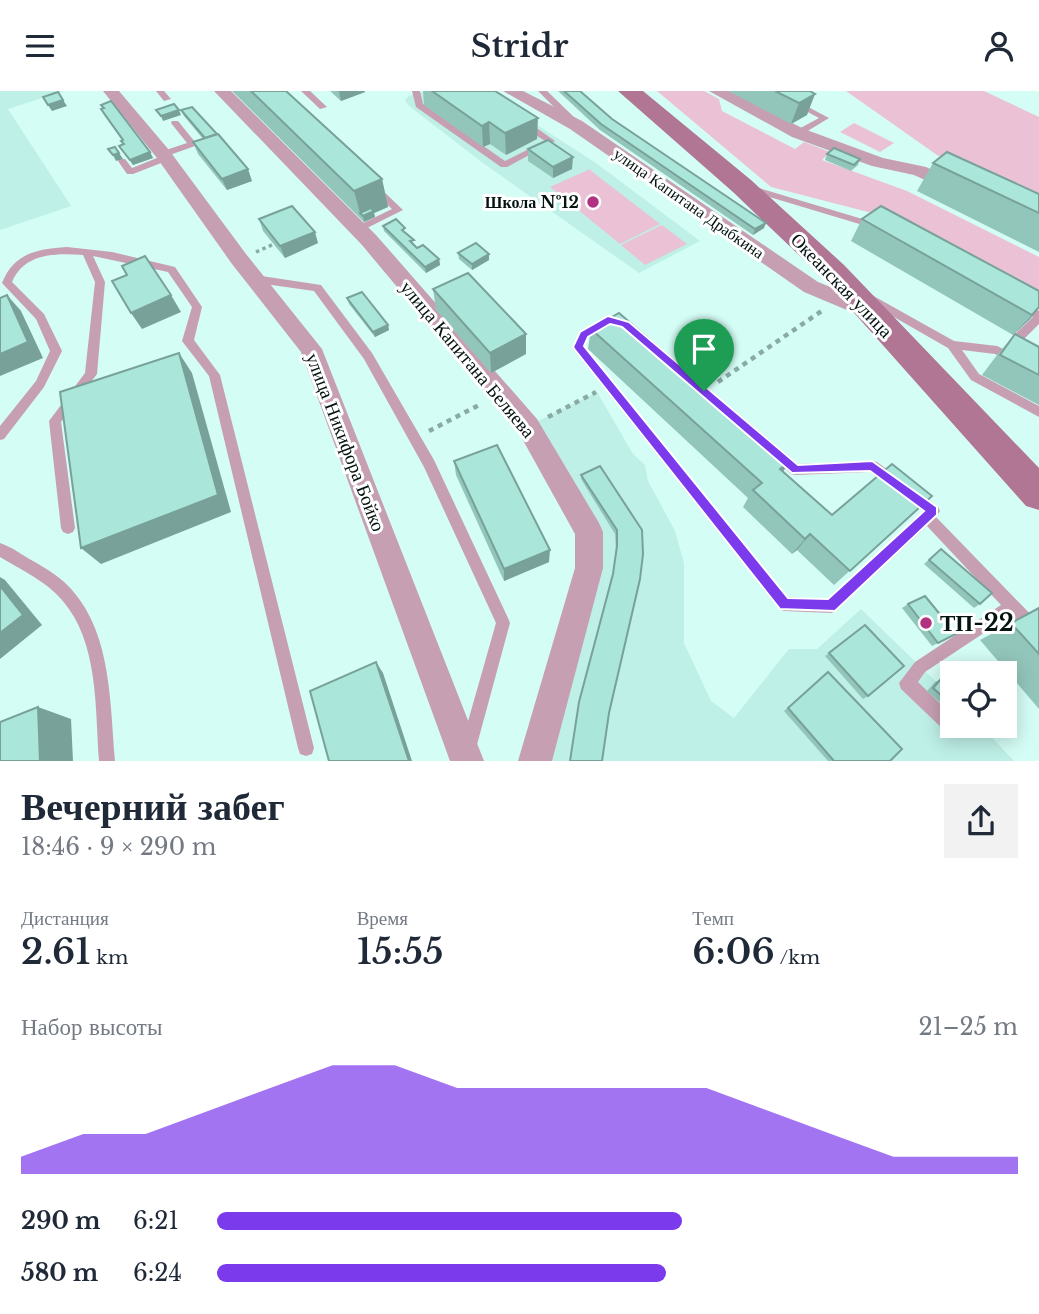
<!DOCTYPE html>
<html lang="ru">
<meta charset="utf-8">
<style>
:root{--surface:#fff;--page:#f2f2f3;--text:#1f2937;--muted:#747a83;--accent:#7c3aed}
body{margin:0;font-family:"Libre Baskerville",serif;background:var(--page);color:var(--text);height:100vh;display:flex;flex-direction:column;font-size:26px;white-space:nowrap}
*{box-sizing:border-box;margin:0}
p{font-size:23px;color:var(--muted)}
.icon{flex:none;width:38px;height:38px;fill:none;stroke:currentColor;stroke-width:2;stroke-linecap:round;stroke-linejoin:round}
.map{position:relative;height:670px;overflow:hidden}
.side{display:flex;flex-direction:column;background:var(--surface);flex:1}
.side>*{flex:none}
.controls{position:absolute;left:940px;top:570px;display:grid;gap:14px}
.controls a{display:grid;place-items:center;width:77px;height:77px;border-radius:0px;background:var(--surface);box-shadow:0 4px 18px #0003;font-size:35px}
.pin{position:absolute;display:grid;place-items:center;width:60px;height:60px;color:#fff;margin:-72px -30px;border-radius:50% 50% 50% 0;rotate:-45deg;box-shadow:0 0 7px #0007}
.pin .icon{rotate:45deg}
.round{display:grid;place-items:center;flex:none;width:74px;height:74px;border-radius:0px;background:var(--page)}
.headline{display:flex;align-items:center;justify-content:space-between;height:119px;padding:0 21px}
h1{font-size:38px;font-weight:600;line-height:52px}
.figures{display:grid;grid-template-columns:repeat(3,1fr);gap:10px;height:119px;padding:7px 21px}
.figures div{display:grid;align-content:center}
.figures b{font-size:35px;font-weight:600}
.figures small{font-size:19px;font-weight:400}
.figures p{font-size:19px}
.chart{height:196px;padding:14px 21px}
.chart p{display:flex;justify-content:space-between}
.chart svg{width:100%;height:126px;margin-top:7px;fill:var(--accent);opacity:.7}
ul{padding:0 21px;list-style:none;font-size:23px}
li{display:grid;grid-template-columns:112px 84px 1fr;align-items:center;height:52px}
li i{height:18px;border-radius:9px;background:var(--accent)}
header{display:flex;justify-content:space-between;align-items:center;height:91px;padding:0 21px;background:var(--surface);font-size:32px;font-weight:600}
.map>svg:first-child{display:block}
.built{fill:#bef0e7}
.green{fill:#ebc1d5}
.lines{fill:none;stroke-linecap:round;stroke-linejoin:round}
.path-far1{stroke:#8aaaa4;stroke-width:3.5;stroke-dasharray:3.5 3.5;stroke-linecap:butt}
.path{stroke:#8aaaa4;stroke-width:4.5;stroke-dasharray:5 5;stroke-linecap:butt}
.lane{fill:#c79fb3;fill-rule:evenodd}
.street{fill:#c79fb3;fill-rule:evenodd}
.secondary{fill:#b07694;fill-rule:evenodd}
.wall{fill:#93c6bb}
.shaded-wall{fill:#78a199}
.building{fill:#abe6da;stroke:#78a199;stroke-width:2}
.route{fill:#7c3aed;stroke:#fff;stroke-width:2;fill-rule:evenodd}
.poi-dot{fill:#b13280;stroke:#fff;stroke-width:2.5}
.labels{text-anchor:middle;stroke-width:6;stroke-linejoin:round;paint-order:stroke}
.far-poi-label{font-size:16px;font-weight:bold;fill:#041310;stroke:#fff;text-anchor:end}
.far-street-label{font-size:16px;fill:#041310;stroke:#fff}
.street-label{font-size:19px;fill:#041310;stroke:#fff}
.near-poi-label{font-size:23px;font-weight:bold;fill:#041310;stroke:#fff;text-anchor:start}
</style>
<header><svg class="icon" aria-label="menu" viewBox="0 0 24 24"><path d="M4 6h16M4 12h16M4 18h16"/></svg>Stridr<svg class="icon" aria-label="person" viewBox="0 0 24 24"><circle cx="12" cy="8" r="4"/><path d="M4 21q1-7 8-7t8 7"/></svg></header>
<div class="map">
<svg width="1039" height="670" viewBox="0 0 1039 670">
<rect width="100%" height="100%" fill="#d4fdf5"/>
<g class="built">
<path d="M 0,0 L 63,0 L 8,18 L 71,115 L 0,139 Z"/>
<path d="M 426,0 L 484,0 L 596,72 L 700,150 L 639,182 L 483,72 L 409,15 L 405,9 L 409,5 Z"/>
<path d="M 597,301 L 633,363 L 645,374 L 648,390 L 675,440 L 684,472 L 684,552 L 711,610 L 734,627 L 789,558 L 817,558 L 861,518 L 952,606 L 952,635 L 981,635 L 1014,670 L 551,670 L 589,442 L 528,335 Z"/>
</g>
<g class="green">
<path d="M 657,0 L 704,0 L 719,8 L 722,20 L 795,58 L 804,51 L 830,61 L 822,69 L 907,100 L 1039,166 L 1039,215 L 872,122 L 771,96 Z"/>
<path d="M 846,0 L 984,0 L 1039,26 L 1039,116 L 937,64 Z"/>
<path d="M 854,32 L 894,52 L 880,61 L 840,41 Z"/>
<path d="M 590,78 L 590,79 L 660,133 L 620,153 L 550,96 Z"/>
<path d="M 662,134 L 687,153 L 645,174 L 621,154 Z"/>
</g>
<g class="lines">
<path class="path-far1" d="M 256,161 L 274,153"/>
<g class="path">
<path d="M 718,291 L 823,219"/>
<path d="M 548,326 L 596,301"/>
<path d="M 429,340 L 481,313"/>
</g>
<g class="lane">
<path d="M 156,0 L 164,0 L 171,8 L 164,10 Z"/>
<path d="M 301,0 L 310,0 L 327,16 L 320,18 Z"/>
<path d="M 412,0 L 420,0 L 423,13 L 505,70 L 545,50 L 522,35 L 522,31 L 528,31 L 555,50 L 507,76 L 501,76 L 416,16 Z"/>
<path d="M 538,0 L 547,0 L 577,29 L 577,33 L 571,33 Z"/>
<path d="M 768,0 L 778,0 L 829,27 L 801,44 L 795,44 L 795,40 L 819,27 Z"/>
<path d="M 172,30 L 178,30 L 195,51 L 195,55 L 167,65 L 170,67 L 169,69 L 133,83 L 127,83 L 118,70 L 119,68 L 125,68 L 132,77 L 162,65 L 159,63 L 160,61 L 187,52 L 171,32 Z"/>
<path d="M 375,94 L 378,95 L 403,119 L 361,140 L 355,140 L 355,136 L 392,118 L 372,99 L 370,97 Z"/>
<path d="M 749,94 L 879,133 L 881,135 L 876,138 L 746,99 L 744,97 Z"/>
<path d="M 67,156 L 112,161 L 175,176 L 202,216 L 194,249 L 220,284 L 314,657 L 312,663 L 306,665 L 300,663 L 298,657 L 209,285 L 182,250 L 192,216 L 168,181 L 93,165 L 105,191 L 97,283 L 61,331 L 75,437 L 73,441 L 68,443 L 63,441 L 61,437 L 49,330 L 85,282 L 95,191 L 83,164 C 56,162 24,162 12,191 L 44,223 L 62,260 L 44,296 L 4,348 L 0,349 L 0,335 L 36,290 L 50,260 L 36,228 L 2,192 C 14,162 37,158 67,156 Z"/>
<path d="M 255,184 L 321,194 L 372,262 L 434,369 L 508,527 L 510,532 L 475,661 L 469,663 L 463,661 L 461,655 L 496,532 L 424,376 L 364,268 L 314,200 L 251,191 L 251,185 Z"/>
<path d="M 870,203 L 954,250 L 997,255 L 1039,275 L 1039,284 L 995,263 L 962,259 L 979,283 L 1039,315 L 1039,326 L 971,289 L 948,257 L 866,210 L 865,207 Z"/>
<path d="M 1021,211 L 1039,220 L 1039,233 L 1023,249 L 1019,250 L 1013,246 L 1015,243 L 1033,226 L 1016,215 Z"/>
<path d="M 608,225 L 630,231 L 798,373 L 872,370 L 877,371 L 938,416 L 940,420 L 936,426 L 1039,532 L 1039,550 L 1034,548 L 1011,524 L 925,581 L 918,591 L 952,624 L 952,635 L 960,635 L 958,641 L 952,643 L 946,641 L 901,598 L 899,592 L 915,571 L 1001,514 L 927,435 L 836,520 L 831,522 L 784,520 L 779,518 L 574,259 L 572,256 L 580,241 ZM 609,233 L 622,237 L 791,383 L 796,384 L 870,381 L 923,420 L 828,508 L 788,506 L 584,255 L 588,247 Z"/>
<path d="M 0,452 C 12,456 22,464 33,470 C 47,478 62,487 72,499 C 112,544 110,614 115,670 L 99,670 C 95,618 99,551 62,509 C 46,490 21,479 0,466 Z"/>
</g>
<g class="street">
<path d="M 103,0 L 119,0 L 169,59 L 246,163 L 322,258 L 484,670 L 450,670 L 301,261 L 232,173 L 157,67 Z"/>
<path d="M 214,0 L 231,0 L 376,144 L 537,328 L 599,432 L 603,441 L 603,477 L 552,670 L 518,670 L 575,477 L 575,443 L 519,342 L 362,154 Z"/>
<path d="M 503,0 L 523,0 L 582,30 L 818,191 L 877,215 L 880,220 L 877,225 L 869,228 L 861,225 L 804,201 L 570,38 Z"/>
<path d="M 709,0 L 729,0 L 804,38 L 883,67 L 926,76 L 962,93 L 965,97 L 956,103 L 914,84 L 872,75 L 792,46 Z"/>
</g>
<path class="secondary" d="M 618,0 L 643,0 L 751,89 L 844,174 L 1039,377 L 1039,419 L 1026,415 L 824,188 L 733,101 Z"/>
</g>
<g class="wall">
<path d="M 232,0 L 286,0 L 382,88 L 388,116 L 374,122 L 375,126 L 364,131 Z"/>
<path d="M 330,0 L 365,0 L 365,1 L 341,10 Z"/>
<path d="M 423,0 L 495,0 L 537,48 L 506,64 L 490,53 L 483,56 L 424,14 Z"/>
<path d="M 558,0 L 580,0 L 612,28 L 764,137 L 753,144 L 600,39 Z"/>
<path d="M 728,0 L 810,0 L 807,24 L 791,33 Z"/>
<path d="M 101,14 L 150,61 L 153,67 L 133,74 L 119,55 L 123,53 L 122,49 L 104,24 L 101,18 L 103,17 Z"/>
<path d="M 181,19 L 252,90 L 227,99 L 198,63 L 193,51 L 203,48 L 184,25 Z"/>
<path d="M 528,58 L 572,78 L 553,87 L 528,70 Z"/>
<path d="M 827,63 L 860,68 L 858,74 L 851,80 L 825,69 Z"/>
<path d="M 933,72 L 1039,103 L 1039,161 L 917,100 Z"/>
<path d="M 259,128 L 318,152 L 285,167 L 263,140 Z"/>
<path d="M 862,128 L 1039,200 L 1031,227 L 1013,244 L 851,150 Z"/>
<path d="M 383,135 L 406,142 L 417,157 L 439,168 L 440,174 L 426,182 L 384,140 Z"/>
<path d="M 458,162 L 489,163 L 489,169 L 472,179 L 459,168 Z"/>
<path d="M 433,198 L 526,263 L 491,282 L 436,219 Z"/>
<path d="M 347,207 L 388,234 L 389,239 L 375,246 L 349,213 Z"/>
<path d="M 591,238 L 783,381 L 832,424 L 932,405 L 834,494 L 797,459 L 792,463 L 743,416 L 748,407 L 588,258 Z"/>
<path d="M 1015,243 L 1039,256 L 1039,314 L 982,284 L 997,264 Z"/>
<path d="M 454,370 L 549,471 L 504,490 L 456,384 Z"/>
<path d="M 581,384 L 642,439 L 609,622 L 612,487 L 616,460 L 615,443 L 581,388 Z"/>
<path d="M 941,458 L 980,513 L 974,517 L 924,473 Z"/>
<path d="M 908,513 L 956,543 L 932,555 L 902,517 Z"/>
<path d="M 1039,517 L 1039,618 L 980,549 Z"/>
<path d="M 865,534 L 868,605 L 863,608 L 825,565 Z"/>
<path d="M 828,581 L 890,670 L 828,670 L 784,620 Z"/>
<path d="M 941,588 L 952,598 L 952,620 L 951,621 L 927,600 L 935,591 Z"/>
</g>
<g class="shaded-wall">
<path d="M 339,0 L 365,0 L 365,1 L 341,10 Z"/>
<path d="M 815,3 L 807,24 L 791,33 L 799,12 Z"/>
<path d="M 63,9 L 67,15 L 52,20 L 48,14 Z"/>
<path d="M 179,19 L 181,24 L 163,30 L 161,25 Z"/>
<path d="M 538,27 L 537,48 L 506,64 L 505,42 Z"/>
<path d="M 489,31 L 490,53 L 483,56 L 482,35 Z"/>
<path d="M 150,61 L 153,67 L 133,74 L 130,69 Z"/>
<path d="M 119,62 L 123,68 L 116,70 L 113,64 Z"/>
<path d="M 573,66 L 572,78 L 553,87 L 553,76 Z"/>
<path d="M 248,78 L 252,90 L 227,99 L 222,88 Z"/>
<path d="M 382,88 L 388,116 L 374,122 L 375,126 L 364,131 L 363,125 L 360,122 L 354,100 Z"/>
<path d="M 766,132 L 764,137 L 753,144 L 755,138 Z"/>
<path d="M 315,141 L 318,152 L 285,167 L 280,155 Z"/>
<path d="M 489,163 L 489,169 L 472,179 L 472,173 Z"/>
<path d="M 439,168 L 440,174 L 426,182 L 425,176 Z"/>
<path d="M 7,204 L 21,220 L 43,267 L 0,285 L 0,263 Z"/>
<path d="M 171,204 L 181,221 L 142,238 L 131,222 Z"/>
<path d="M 1039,216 L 1031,227 L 1013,244 L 1032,224 Z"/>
<path d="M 388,234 L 389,239 L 375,246 L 373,241 Z"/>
<path d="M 526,243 L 526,263 L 491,282 L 490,262 Z"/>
<path d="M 179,262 L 192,282 L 231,421 L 101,473 L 81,457 Z"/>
<path d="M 790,370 L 779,387 L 780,378 Z"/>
<path d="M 810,443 L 797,459 L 792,463 L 805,448 Z"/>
<path d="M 550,459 L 549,471 L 504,490 L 504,478 Z"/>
<path d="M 0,486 L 5,489 L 42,534 L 0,568 Z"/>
<path d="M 376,571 L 383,582 L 412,670 L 409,670 Z"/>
<path d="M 38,616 L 71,628 L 73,670 L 40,670 Z"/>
</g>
<g class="building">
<path d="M 251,0 L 286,0 L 382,88 L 354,100 Z"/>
<path d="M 432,0 L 495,0 L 538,27 L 505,42 L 489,31 L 482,35 Z"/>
<path d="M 564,0 L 580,0 L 612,28 L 766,132 L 755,138 L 601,33 Z"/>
<path d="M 775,0 L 810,0 L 815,3 L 799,12 Z"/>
<path d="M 58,1 L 63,9 L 48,14 L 43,6 Z"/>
<path d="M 111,10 L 150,61 L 130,69 L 119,55 L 124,53 L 121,50 L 123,49 L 101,18 L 104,17 L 101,14 Z"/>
<path d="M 174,13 L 179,19 L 161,25 L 156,19 Z"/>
<path d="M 192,16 L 217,43 L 205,47 L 181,19 Z"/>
<path d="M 218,43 L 248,78 L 222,88 L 193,51 Z"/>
<path d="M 548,49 L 573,66 L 553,76 L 528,58 Z"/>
<path d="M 115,56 L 119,62 L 113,64 L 108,58 Z"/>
<path d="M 834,57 L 860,68 L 854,74 L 827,63 Z"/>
<path d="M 947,61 L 1039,103 L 1039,122 L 933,72 Z"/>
<path d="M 292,115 L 315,141 L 280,155 L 259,128 Z"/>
<path d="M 881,115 L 1039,200 L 1039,216 L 1032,224 L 862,128 Z"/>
<path d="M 371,117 L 374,120 L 363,125 L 360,122 Z"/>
<path d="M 396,128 L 405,137 L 402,139 L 414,149 L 410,150 L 417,157 L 423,154 L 439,168 L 425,176 L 383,135 Z"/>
<path d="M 476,152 L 489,163 L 472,173 L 458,162 Z"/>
<path d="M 145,165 L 171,204 L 131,222 L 112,190 L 127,184 L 122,175 Z"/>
<path d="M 468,182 L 526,243 L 490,262 L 433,198 Z"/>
<path d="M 362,201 L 388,234 L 373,241 L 347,207 Z"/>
<path d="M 7,204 L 28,251 L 0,263 L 0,207 Z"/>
<path d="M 619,222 L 790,370 L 780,378 L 832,424 L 892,373 L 932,405 L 850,480 L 810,443 L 805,448 L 753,399 L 762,392 L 591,238 Z"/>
<path d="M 1015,243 L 1039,256 L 1039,284 L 1000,264 Z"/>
<path d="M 179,262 L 218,404 L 81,457 L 60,301 Z"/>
<path d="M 497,354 L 550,459 L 504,478 L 454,370 Z"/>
<path d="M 600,375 L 642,439 L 643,463 L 640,488 L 609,622 L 602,670 L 570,670 L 579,611 L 613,483 L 617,455 L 617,439 L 581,384 Z"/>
<path d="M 941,458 L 992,502 L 980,513 L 929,469 Z"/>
<path d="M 0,495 L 23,524 L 0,542 Z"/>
<path d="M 925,505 L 956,543 L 938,552 L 908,513 Z"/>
<path d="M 1039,517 L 1039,563 L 1011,532 Z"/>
<path d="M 865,534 L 904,575 L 868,605 L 829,562 Z"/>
<path d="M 376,571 L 409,670 L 329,670 L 310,600 Z"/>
<path d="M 828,581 L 902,658 L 890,670 L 834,670 L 788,617 Z"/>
<path d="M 941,588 L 952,598 L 952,614 L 933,597 Z"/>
<path d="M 38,616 L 40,670 L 0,670 L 0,631 Z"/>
</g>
<path class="route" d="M 608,225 L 629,231 L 798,374 L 872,370 L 937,416 L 937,424 L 835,520 L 780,518 L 575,259 L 573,256 L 580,241 ZM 610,233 L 622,236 L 792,382 L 870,380 L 924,420 L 828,508 L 788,507 L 584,255 L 588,246 Z"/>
<g class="poi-dot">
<circle cx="593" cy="111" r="7"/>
<circle cx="926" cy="532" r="7"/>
</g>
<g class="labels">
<g class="far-poi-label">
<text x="579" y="117">Школа №12</text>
</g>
<g class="far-street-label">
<text transform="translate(689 112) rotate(35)" y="6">улица Капитана Драбкина</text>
</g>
<g class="street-label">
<text transform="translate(842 194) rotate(46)" y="7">Океанская улица</text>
<text transform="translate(468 268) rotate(50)" y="7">улица Капитана Беляева</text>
<text transform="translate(346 351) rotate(69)" y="7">улица Никифора Бойко</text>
</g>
<g class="near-poi-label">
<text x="940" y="540">ТП-22</text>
</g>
</g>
</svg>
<div class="controls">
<a><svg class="icon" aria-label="locate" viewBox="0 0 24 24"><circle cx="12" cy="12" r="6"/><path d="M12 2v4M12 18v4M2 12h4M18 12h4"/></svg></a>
</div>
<div class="pin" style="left:704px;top:300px;background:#1e9e55"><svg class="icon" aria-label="arrive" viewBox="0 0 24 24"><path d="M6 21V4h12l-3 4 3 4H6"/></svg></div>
</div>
<section class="side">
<div class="headline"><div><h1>Вечерний забег</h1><p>18:46 · 9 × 290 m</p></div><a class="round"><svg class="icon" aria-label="share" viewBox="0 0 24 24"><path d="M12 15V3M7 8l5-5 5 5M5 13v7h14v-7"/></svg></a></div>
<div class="figures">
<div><p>Дистанция</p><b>2.61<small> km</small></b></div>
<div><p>Время</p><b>15:55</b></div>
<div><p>Темп</p><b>6:06<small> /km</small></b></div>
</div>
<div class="chart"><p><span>Набор высоты</span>21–25 m</p>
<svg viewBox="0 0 160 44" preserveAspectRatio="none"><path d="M0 44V38L10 30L20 30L30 22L40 14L50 6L60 6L70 14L80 14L90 14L100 14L110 14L120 22L130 30L140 38L150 38L160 38V44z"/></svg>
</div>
<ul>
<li><b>290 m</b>6:21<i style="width:58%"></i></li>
<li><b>580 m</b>6:24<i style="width:56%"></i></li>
</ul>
</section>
